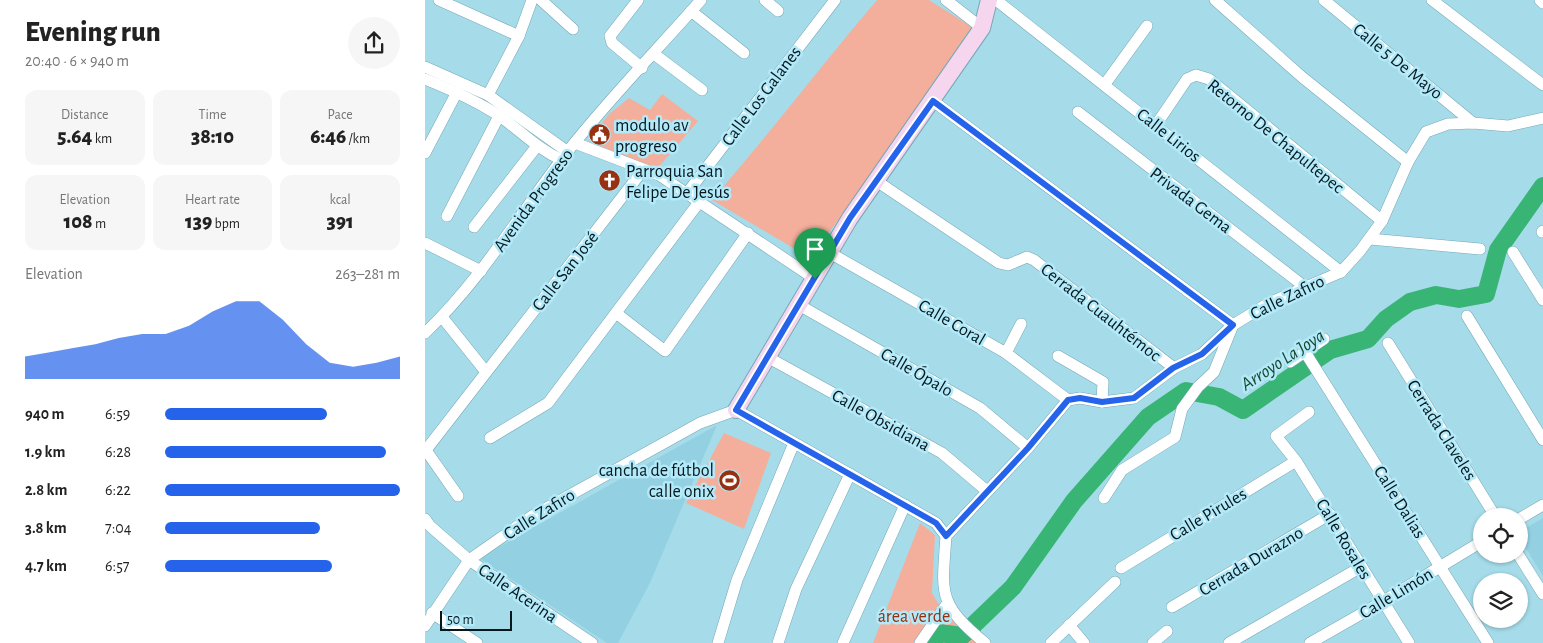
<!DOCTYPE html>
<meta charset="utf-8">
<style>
:root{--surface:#fff;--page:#f6f6f6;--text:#222;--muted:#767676;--accent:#2563eb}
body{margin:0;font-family:"Alegreya Sans",sans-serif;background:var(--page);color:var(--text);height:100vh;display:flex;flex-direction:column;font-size:19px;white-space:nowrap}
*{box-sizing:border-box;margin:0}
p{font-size:16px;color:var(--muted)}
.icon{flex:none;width:28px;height:28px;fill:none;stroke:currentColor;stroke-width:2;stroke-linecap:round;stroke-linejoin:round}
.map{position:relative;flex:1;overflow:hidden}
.sheet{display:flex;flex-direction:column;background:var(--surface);width:425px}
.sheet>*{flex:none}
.tools{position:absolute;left:1048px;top:508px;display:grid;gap:10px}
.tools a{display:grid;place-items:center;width:55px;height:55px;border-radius:50%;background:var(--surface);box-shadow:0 1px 4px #0004;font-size:25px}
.scale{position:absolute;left:15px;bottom:12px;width:72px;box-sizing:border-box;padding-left:5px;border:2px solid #04181d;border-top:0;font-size:14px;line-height:18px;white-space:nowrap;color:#04181d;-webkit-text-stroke:4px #b3e9f8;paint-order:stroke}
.pin{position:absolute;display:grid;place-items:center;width:42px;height:42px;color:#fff;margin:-51px -21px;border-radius:50% 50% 50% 0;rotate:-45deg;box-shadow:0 0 5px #0007}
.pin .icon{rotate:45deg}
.round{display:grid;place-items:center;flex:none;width:52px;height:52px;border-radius:26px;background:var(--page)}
.overview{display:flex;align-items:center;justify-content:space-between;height:85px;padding:0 25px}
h1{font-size:28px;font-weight:800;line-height:38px}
.metrics{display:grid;grid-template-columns:repeat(3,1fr);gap:8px;height:85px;padding:5px 25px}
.metrics div{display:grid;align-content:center;border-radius:12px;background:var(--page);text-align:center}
.metrics b{font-size:21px;font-weight:800}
.metrics small{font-size:14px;font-weight:400}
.metrics p{font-size:14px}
.chart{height:140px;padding:10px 25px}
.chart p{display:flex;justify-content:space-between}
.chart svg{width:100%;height:90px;margin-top:5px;fill:var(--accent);opacity:.7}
ul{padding:0 25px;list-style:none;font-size:16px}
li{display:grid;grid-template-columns:80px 60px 1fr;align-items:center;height:38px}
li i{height:12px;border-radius:6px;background:var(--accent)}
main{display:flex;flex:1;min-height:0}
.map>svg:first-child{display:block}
.built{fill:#93d1e2}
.green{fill:#f3af9c}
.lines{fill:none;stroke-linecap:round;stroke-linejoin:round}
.river{stroke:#38b575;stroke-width:18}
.minor-casing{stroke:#75a8b6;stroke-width:12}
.secondary-casing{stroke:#75a8b6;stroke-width:18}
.minor{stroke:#fff;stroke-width:11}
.secondary{stroke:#f6d5ee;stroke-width:16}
.route-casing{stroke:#fff;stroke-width:10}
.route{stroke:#2563eb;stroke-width:6}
.labels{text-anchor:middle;stroke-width:5;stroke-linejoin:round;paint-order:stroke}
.street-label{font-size:18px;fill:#04181d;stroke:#b3e9f8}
.poi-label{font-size:18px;fill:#04181d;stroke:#b3e9f8;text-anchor:start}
.park-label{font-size:18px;fill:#932f11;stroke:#b3e9f8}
.water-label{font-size:19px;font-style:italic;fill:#17482e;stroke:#b3e9f8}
</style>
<main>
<section class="sheet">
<div class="overview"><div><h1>Evening run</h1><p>20:40 · 6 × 940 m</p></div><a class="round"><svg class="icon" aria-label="share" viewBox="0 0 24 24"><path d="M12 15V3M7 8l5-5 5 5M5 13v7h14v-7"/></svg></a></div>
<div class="metrics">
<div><p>Distance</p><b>5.64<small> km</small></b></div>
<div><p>Time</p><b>38:10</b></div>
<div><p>Pace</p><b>6:46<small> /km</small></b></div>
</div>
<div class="metrics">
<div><p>Elevation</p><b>108<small> m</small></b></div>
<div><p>Heart rate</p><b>139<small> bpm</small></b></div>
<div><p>kcal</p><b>391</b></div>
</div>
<div class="chart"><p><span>Elevation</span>263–281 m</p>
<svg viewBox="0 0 160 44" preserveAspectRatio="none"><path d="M0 44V33L10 31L20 29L30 27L40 24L50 22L60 22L70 18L80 11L90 6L100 6L110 15L120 27L130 36L140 38L150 36L160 33V44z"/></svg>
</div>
<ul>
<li><b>940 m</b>6:59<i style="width:69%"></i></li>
<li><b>1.9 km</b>6:28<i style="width:94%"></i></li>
<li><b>2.8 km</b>6:22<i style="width:100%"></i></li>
<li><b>3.8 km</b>7:04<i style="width:66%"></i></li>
<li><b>4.7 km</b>6:57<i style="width:71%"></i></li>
</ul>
</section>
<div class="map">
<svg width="1118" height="643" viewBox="0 0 1118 643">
<rect width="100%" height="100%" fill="#a6dcea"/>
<g class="built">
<path d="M 292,425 L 225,583 L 193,643 L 182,643 L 54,558 Z"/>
<path d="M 1118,518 L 1118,576 L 1094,537 L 1094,532 Z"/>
</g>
<g class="green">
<path d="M 452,0 L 504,0 L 547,27 L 432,195 L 385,258 L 287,200 C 344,134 396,66 452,0 Z"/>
<path d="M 237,94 L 273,121 L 232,169 L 163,141 L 184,114 L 204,98 L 225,110 Z"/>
<path d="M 299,433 L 346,453 L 319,529 L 261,503 Z"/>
<path d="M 495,523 L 510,535 L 507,593 L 517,610 L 551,643 L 448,643 Z"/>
</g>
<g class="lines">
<path class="river" d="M 507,643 L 514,633 L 537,636 L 588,587 L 649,501 L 723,417 L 761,391 L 794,397 L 818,410 L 905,350 L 943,339 L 961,319 L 985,302 L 1011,295 L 1034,299 L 1061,294 L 1073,250 L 1118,186"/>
<defs>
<g id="minor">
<path d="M 14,0 L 94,36"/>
<path d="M 116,0 L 148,29"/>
<path d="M 213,0 L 185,36 L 187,43 L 217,68"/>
<path d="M 340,0 L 353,11"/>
<path d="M 521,0 L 557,28"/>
<path d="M 571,0 L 916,272"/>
<path d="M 790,0 L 877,77 L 983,162"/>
<path d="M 899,0 L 1048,123"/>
<path d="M 1007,0 L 1118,85"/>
<path d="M 1115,0 L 1118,3"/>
<path d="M 266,11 L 319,53"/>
<path d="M 229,54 L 277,90"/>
<path d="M 0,67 L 63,95 L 143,152"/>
<path d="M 0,79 C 25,89 50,100 73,115 C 95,130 112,149 137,160"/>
<path d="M 680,84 L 722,26"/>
<path d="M 63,95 L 94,36 L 107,0"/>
<path d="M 508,101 L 808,325 L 789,372 L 773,387 L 757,409 L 750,437 L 697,470 L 679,498"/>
<path d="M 653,112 L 880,287"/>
<path d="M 731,125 L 762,79 L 771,75 L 784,79 L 957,221"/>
<path d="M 150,143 L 234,175 L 390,279"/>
<path d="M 0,153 L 32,92"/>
<path d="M 450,180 L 574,263 L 583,265 L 602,257 L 609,260 L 749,368"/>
<path d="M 263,192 L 410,0"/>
<path d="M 22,216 L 74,116"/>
<path d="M 49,227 L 112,146"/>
<path d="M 1117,232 L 1118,231"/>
<path d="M 945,239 L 1055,249"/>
<path d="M 0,243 L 56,271"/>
<path d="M 1088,252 L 1118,300"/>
<path d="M 405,253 L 581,353 L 643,400"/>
<path d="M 374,305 L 555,408 L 603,448"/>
<path d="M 191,313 L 240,351 L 323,233"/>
<path d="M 1042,316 L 1118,440"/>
<path d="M 17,317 L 61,372"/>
<path d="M 0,333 C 56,280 96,212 143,151 C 184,99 232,50 276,0"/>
<path d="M 963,343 L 1070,516"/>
<path d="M 880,352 L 1063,643"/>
<path d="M 581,353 L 596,324"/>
<path d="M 633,356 L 678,382 L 677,402"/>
<path d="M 344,358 L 517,453 L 562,491"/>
<path d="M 865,362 L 899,339"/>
<path d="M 884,412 L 851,436 L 871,461 L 984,643"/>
<path d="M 65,438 L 123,403 L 275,201"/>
<path d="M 0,449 L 33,496"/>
<path d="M 1,450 L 218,170"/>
<path d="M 0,519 L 5,526 L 44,560 L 167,643"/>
<path d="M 1094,519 L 1118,505"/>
<path d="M 521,536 L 603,448 L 643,400 L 655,398 L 677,402 L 709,398 L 749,368 L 777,354 L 808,325 L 844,303 L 916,272 L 935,251 L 957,221 L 983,162 L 1001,132 L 1023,124 L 1048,123 L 1083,126 L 1118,118"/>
<path d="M 1093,554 L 1118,594"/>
<path d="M 696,568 L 871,461"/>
<path d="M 747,607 L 905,514"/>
<path d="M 7,613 L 52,643"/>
<path d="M 644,625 L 659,643"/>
<path d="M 0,626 L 44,560 L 107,516 L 275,423 L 311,410 L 511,523 L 521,536 C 517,594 512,603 560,643"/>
<path d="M 293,643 L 312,580 L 369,443"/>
<path d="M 353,643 L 371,589 L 425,474"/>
<path d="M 418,643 L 480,505"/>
<path d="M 495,643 L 522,604"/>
<path d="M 626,643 L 690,582"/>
<path d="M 728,643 L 742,631"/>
<path d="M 804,643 L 936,567"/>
<path d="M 885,643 L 957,602 L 1056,542"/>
</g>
<path id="secondary" d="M 311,410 L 425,218 L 557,28 L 564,0"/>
</defs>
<use href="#minor" class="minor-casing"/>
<use href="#secondary" class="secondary-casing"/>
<use href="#minor" class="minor"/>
<use href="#secondary" class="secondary"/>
</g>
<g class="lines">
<defs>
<path id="route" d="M 508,101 L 808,325 L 777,354 L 748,368 L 709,398 L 677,402 L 655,398 L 643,400 L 603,448 L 521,536 L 511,523 L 311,410 L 425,218 Z"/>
</defs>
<use href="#route" class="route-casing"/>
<use href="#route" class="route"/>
</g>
<defs>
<symbol id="civic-disc" viewBox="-11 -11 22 22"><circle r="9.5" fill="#983111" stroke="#b3e9f8"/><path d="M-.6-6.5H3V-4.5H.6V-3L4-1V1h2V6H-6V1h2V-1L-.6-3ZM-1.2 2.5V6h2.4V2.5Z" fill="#fff"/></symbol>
<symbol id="church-disc" viewBox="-11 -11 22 22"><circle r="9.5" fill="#983111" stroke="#b3e9f8"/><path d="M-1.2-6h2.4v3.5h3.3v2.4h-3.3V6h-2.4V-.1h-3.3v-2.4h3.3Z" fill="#fff"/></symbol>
<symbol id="stadium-disc" viewBox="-11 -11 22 22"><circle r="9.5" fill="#983111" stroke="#b3e9f8"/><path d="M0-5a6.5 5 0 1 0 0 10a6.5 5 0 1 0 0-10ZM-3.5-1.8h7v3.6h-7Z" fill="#fff"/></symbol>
</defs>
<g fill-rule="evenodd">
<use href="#civic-disc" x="162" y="122" width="25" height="25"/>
<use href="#church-disc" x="172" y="168" width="25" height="25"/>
<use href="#stadium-disc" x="292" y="468" width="25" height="25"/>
</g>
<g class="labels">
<g class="street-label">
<text transform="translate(973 61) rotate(39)" y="6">Calle 5 De Mayo</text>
<text transform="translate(336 96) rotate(-53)" y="6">Calle Los Galanes</text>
<text transform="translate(744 135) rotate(38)" y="6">Calle Lirios</text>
<text transform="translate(851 136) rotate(39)" y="6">Retorno De Chapultepec</text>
<text transform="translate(108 200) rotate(-54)" y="6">Avenida Progreso</text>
<text transform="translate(766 200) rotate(37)" y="6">Privada Gema</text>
<text transform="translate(140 271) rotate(-52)" y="6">Calle San José</text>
<text transform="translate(862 297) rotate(-26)" y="6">Calle Zafiro</text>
<text transform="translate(676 312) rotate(38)" y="6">Cerrada Cuauhtémoc</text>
<text transform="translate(527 322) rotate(30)" y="6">Calle Coral</text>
<text transform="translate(492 372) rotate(30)" y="6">Calle Ópalo</text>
<text transform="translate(456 420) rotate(29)" y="6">Calle Obsidiana</text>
<text transform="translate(1017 430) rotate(58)" y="6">Cerrada Claveles</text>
<text transform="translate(975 502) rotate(58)" y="6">Calle Dalias</text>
<text transform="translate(114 514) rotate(-32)" y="6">Calle Zafiro</text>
<text transform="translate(783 514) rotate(-31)" y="6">Calle Pirules</text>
<text transform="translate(919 539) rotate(59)" y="6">Calle Rosales</text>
<text transform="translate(826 561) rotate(-31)" y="6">Cerrada Durazno</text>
<text transform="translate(93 593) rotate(34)" y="6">Calle Acerina</text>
<text transform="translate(971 593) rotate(-31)" y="6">Calle Limón</text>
</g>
<g class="poi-label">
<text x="190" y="131">modulo av<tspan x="190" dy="21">progreso</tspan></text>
<text x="201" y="177">Parroquia San<tspan x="201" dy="21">Felipe De Jesús</tspan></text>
<text x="289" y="476" text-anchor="end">cancha de fútbol<tspan x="289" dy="21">calle onix</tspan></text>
</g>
<g class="park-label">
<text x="489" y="622">área verde</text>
</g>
<g class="water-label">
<text transform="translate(857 359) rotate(-33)" y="7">Arroyo La Joya</text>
</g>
</g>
</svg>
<div class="tools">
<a><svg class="icon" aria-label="locate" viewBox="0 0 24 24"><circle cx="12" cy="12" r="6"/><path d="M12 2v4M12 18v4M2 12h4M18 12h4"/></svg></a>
<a><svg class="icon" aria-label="layers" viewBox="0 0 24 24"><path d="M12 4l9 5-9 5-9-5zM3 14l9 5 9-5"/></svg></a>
</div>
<div class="scale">50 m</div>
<div class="pin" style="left:390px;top:279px;background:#1e9e55"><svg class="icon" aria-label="arrive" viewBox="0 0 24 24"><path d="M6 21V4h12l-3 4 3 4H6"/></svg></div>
</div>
</main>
